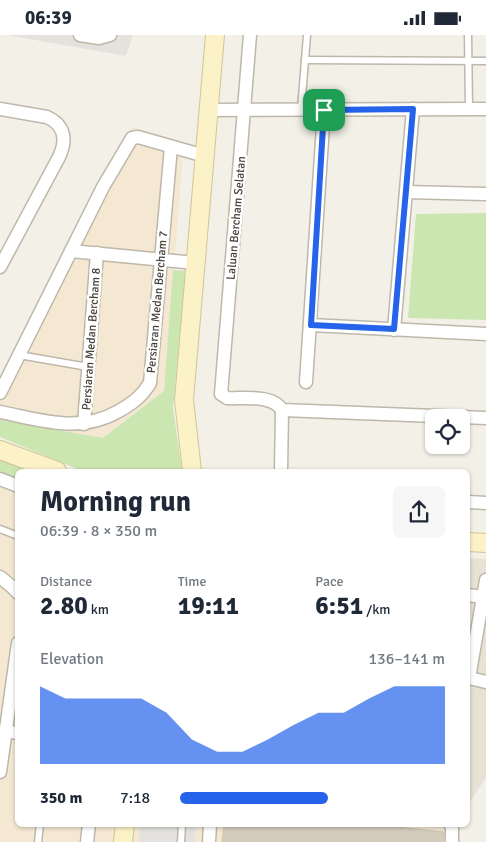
<!DOCTYPE html>
<meta charset="utf-8">
<style>
:root{--surface:#fff;--page:#f6f6f7;--text:#1f2937;--muted:#747a83;--accent:#2563eb}
body{margin:0;font-family:Signika,sans-serif;background:var(--page);color:var(--text);height:100vh;display:flex;flex-direction:column;font-size:19px;white-space:nowrap}
*{box-sizing:border-box;margin:0}
p{font-size:16px;color:var(--muted)}
.icon{flex:none;width:28px;height:28px;fill:none;stroke:currentColor;stroke-width:2;stroke-linecap:round;stroke-linejoin:round}
.map{position:relative;flex:1;overflow:hidden}
.side{position:absolute;left:15px;top:434px;width:455px;height:358px;display:flex;flex-direction:column;background:var(--surface);border-radius:8px;box-shadow:0 1px 4px #0004}
.side>*{flex:none}
.fabs{position:absolute;left:425px;top:374px;display:grid;gap:10px}
.fabs a{display:grid;place-items:center;width:45px;height:45px;border-radius:8px;background:var(--surface);box-shadow:0 1px 4px #0004;font-size:25px}
.pin{position:absolute;display:grid;place-items:center;width:42px;height:42px;color:#fff;margin:-21px;border-radius:10px;box-shadow:0 2px 8px #0006}
.round{display:grid;place-items:center;flex:none;width:52px;height:52px;border-radius:8px;background:var(--page)}
.head{display:flex;align-items:center;justify-content:space-between;height:85px;padding:0 25px}
h1{font-size:28px;font-weight:700;line-height:38px}
.metrics{display:grid;grid-template-columns:repeat(3,1fr);gap:8px;height:85px;padding:5px 25px}
.metrics div{display:grid;align-content:center}
.metrics b{font-size:25px;font-weight:700}
.metrics small{font-size:14px;font-weight:400}
.metrics p{font-size:14px}
.chart{height:140px;padding:10px 25px}
.chart p{display:flex;justify-content:space-between}
.chart svg{width:100%;height:90px;margin-top:5px;fill:var(--accent);opacity:.7}
ul{padding:0 25px;list-style:none;font-size:16px}
li{display:grid;grid-template-columns:80px 60px 1fr;align-items:center;height:38px}
li i{height:12px;border-radius:6px;background:var(--accent)}
.status{display:flex;justify-content:space-between;align-items:center;height:35px;padding:0 25px;background:var(--surface);direction:ltr}
.status svg{height:14px;fill:currentColor}
.map>svg:first-child{display:block}
.residential{fill:#e7e2d5}
.commercial{fill:#f4e8d3}
.industrial{fill:#e5e1dc}
.green{fill:#cce6b1}
.parking{fill:#e4e2df}
.building{fill:#d4ccbd;stroke:#cfc4b0}
.lines{fill:none;stroke-linecap:round;stroke-linejoin:round}
.lane-casing{stroke:#beb8aa;stroke-width:9}
.street-casing{stroke:#beb8aa;stroke-width:15}
.secondary-casing{stroke:#d1c498;stroke-width:20}
.lane{stroke:#fff;stroke-width:6}
.street{stroke:#fff;stroke-width:12}
.secondary{stroke:#fcf2c8;stroke-width:18}
.route-casing{stroke:#fff;stroke-width:10}
.route{stroke:#2563eb;stroke-width:6}
.labels{text-anchor:middle;stroke-width:5;stroke-linejoin:round;paint-order:stroke}
.street-label{font-size:12px;fill:#464036;stroke:#fff}
</style>
<div class="status"><b>06:39</b><svg viewBox="0 0 49 12"><path d="M0 12V9h3v3zM5 12V6h3v6zM10 12V3h3v9zM15 12V0h3v12zM26 1h20v11H26zM47 4h2v5h-2z"/></svg></div>
<div class="map">
<svg width="486" height="807" viewBox="0 0 486 807">
<rect width="100%" height="100%" fill="#f3f0e7"/>
<path class="residential" d="M 468,523 L 486,524 L 486,743 L 468,769 Z"/>
<g class="commercial">
<path d="M 132,92 L 184,108 L 164,356 L 103,403 L 0,385 L 0,345 Z"/>
<path d="M 0,437 L 17,444 L 18,789 L 461,789 L 459,807 L 0,807 Z"/>
</g>
<path class="industrial" d="M 7,0 L 133,0 L 126,21 Z"/>
<g class="green">
<path d="M 486,178 L 486,285 L 408,283 L 416,179 Z"/>
<path d="M 173,235 L 186,236 L 173,373 L 182,436 L 82,436 L 0,402 L 0,385 L 103,403 L 164,356 Z"/>
<path d="M 0,423 L 30,436 L 18,436 L 17,444 L 0,437 Z"/>
</g>
<path class="parking" d="M 140,789 L 196,789 L 194,807 L 139,807 Z"/>
<path class="building" d="M 224,789 L 369,789 L 444,797 L 443,807 L 222,807 Z"/>
<g class="lines">
<defs>
<g id="lane">
<path d="M 468,0 L 469,74"/>
<path d="M 305,25 L 486,26"/>
<path d="M 301,75 L 307,0"/>
<path d="M 19,320 L 88,332"/>
<path d="M 0,494 L 18,501"/>
<path d="M 38,807 L 40,789"/>
<path d="M 181,807 L 182,789"/>
</g>
<g id="street">
<path d="M 80,0 L 99,3 L 110,0"/>
<path d="M 250,0 L 221,359 L 227,363 C 243,364 273,359 282,375 L 486,383"/>
<path d="M 0,74 L 47,82 C 65,90 67,105 59,122 L 0,232"/>
<path d="M 209,75 L 486,74"/>
<path d="M 406,157 L 486,159"/>
<path d="M 71,216 L 195,228"/>
<path d="M 311,290 L 486,299"/>
<path d="M 394,295 L 413,74"/>
<path d="M 306,347 L 324,75"/>
<path d="M 0,358 L 103,152 L 132,103 L 138,102 L 205,121"/>
<path d="M 0,377 C 42,385 79,399 119,376 C 133,368 142,361 150,348 L 171,112"/>
<path d="M 84,389 L 97,218"/>
<path d="M 281,436 L 282,375"/>
<path d="M 0,444 L 18,451"/>
<path d="M 468,467 L 486,468"/>
<path d="M 0,542 L 11,551 L 18,558"/>
<path d="M 468,560 L 483,562"/>
<path d="M 468,643 L 469,643 L 486,545"/>
<path d="M 469,643 L 486,647"/>
<path d="M 4,696 L 18,698"/>
<path d="M 0,737 L 18,608"/>
<path d="M 450,789 L 452,792 L 452,807"/>
<path d="M 87,807 L 89,789"/>
<path d="M 209,807 L 210,789"/>
</g>
<g id="secondary">
<path d="M 0,415 L 57,436"/>
<path d="M 192,436 L 184,365 L 215,0"/>
<path d="M 468,507 L 486,508"/>
<path d="M 123,807 L 125,789"/>
</g>
</defs>
<use href="#lane" class="lane-casing"/>
<use href="#street" class="street-casing"/>
<use href="#secondary" class="secondary-casing"/>
<use href="#lane" class="lane"/>
<use href="#street" class="street"/>
<use href="#secondary" class="secondary"/>
</g>
<g class="lines">
<defs>
<path id="route" d="M 413,74 L 394,294 L 311,290 L 324,75 Z"/>
</defs>
<use href="#route" class="route-casing"/>
<use href="#route" class="route"/>
</g>
<g class="labels">
<g class="street-label">
<text transform="translate(236 183) rotate(-85)" y="4">Laluan Bercham Selatan</text>
<text transform="translate(157 267) rotate(-85)" y="4">Persiaran Medan Bercham 7</text>
<text transform="translate(91 304) rotate(-86)" y="4">Persiaran Medan Bercham 8</text>
</g>
</g>
</svg>
<div class="fabs">
<a><svg class="icon" aria-label="locate" viewBox="0 0 24 24"><circle cx="12" cy="12" r="6"/><path d="M12 2v4M12 18v4M2 12h4M18 12h4"/></svg></a>
</div>
<div class="pin" style="left:324px;top:75px;background:#1e9e55"><svg class="icon" aria-label="arrive" viewBox="0 0 24 24"><path d="M6 21V4h12l-3 4 3 4H6"/></svg></div>
<section class="side">
<div class="head"><div><h1>Morning run</h1><p>06:39 · 8 × 350 m</p></div><a class="round"><svg class="icon" aria-label="share" viewBox="0 0 24 24"><path d="M12 15V3M7 8l5-5 5 5M5 13v7h14v-7"/></svg></a></div>
<div class="metrics">
<div><p>Distance</p><b>2.80<small> km</small></b></div>
<div><p>Time</p><b>19:11</b></div>
<div><p>Pace</p><b>6:51<small> /km</small></b></div>
</div>
<div class="chart"><p><span>Elevation</span>136–141 m</p>
<svg viewBox="0 0 160 44" preserveAspectRatio="none"><path d="M0 44V6L10 12L20 12L30 12L40 12L50 19L60 32L70 38L80 38L90 32L100 25L110 19L120 19L130 12L140 6L150 6L160 6V44z"/></svg>
</div>
<ul>
<li><b>350 m</b>7:18<i style="width:56%"></i></li>
</ul>
</section>
</div>
